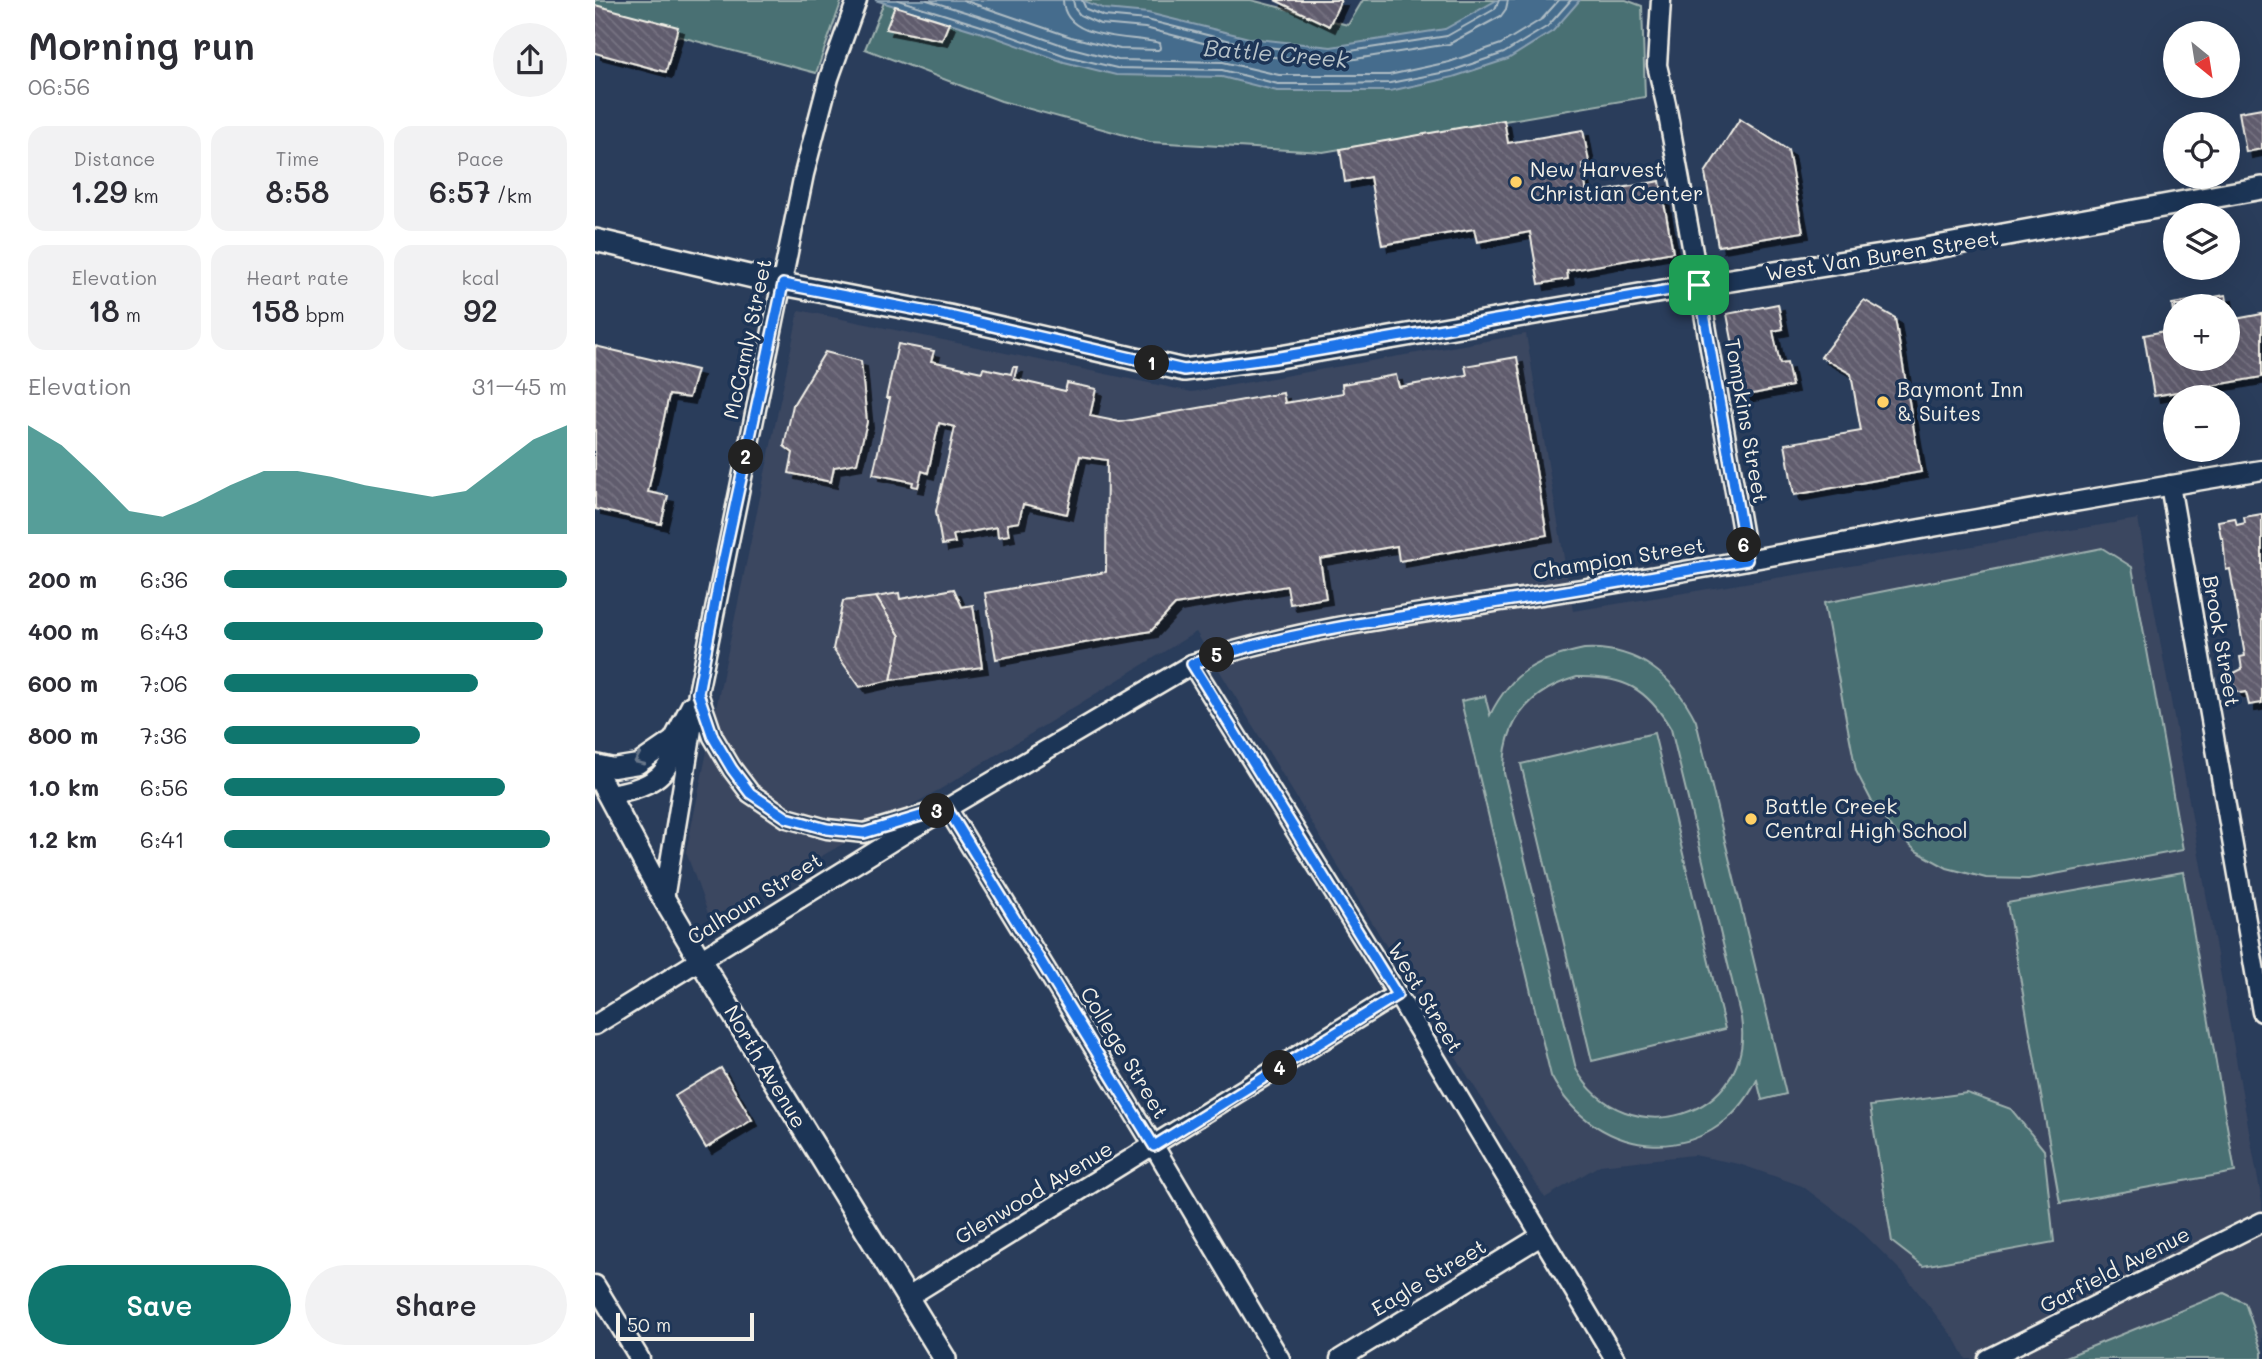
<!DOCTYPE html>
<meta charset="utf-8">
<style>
:root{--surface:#fff;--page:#f2f2f3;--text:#2b2b33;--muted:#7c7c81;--accent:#0f766e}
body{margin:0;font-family:Mali,sans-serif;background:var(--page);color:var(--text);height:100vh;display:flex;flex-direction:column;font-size:26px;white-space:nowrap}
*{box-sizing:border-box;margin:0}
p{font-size:23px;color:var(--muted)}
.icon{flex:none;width:38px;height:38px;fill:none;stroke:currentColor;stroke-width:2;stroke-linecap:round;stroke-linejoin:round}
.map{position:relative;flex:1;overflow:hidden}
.drawer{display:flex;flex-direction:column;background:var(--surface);width:595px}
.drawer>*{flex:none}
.needle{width:46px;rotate:150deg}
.buttons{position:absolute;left:1568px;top:21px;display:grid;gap:14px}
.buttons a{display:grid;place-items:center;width:77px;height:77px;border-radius:50%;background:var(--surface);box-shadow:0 7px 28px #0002;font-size:35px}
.scale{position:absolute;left:21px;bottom:18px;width:138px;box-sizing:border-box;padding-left:7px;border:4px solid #f4f1e8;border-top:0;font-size:19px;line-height:24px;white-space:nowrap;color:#f4f1e8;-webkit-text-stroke:5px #1d3557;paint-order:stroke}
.pin{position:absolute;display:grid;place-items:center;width:60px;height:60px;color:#fff;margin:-30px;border-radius:14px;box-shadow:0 4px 10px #0006}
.km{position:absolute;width:35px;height:35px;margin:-18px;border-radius:50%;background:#222;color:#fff;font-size:19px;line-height:35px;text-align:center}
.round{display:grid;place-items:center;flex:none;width:74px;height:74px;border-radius:37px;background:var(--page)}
.headline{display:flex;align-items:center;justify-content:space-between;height:119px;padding:0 28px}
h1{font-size:38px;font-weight:600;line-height:52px}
.figures{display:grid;grid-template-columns:repeat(3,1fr);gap:10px;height:119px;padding:7px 28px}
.figures div{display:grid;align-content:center;border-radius:18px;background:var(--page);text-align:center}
.figures b{font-size:30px;font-weight:600}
.figures small{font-size:19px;font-weight:400}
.figures p{font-size:19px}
.chart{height:196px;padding:14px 28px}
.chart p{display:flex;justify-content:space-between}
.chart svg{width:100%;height:126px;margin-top:7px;fill:var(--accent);opacity:.7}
.cta{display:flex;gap:14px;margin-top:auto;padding:14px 28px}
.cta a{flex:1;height:80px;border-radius:42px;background:var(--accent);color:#fff;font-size:28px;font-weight:600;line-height:80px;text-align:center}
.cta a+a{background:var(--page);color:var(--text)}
ul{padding:0 28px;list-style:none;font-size:23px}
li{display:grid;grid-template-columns:112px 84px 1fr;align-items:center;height:52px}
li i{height:18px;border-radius:9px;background:var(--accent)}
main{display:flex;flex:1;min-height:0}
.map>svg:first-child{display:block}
.built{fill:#3a4660}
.park{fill:#486f73;stroke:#9eb0ae;stroke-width:2;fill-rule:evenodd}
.water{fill:#456c8d;stroke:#8ba1b1;stroke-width:2}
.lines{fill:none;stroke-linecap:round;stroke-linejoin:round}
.shore{stroke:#aebcc4;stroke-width:2}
.building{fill:url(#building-back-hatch);stroke:#f4f1e8;stroke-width:2;filter:url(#shadow)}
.minor-casing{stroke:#f4f1e8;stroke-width:23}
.tertiary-casing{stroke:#f4f1e8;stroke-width:26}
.minor{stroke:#1d3557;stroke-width:18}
.tertiary{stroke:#1d3557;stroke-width:21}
.oneway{stroke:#68778a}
.route-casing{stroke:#fff;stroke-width:14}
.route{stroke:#1a73e8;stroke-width:9}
.poi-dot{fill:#ffd166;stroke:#1d3557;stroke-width:2.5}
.labels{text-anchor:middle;stroke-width:7;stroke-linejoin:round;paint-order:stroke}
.poi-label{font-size:21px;fill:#f4f1e8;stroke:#1d3557;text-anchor:start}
.street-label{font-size:21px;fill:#f4f1e8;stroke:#1d3557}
.water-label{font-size:23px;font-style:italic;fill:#b7c2c8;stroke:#1d3557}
</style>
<main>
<section class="drawer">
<div class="headline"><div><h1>Morning run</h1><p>06:56</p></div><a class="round"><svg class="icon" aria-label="share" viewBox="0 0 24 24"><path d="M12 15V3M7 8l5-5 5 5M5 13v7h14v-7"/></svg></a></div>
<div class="figures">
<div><p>Distance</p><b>1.29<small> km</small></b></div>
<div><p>Time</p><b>8:58</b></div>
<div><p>Pace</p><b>6:57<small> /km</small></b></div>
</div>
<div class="figures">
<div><p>Elevation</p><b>18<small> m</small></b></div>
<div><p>Heart rate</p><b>158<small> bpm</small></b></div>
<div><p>kcal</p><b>92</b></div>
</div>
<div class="chart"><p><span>Elevation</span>31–45 m</p>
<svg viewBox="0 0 160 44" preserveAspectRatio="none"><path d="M0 44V6L10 13L20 24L30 36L40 38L50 33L60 27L70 22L80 22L90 24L100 27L110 29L120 31L130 29L140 20L150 11L160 6V44z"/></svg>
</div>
<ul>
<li><b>200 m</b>6:36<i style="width:100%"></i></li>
<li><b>400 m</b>6:43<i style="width:93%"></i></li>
<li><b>600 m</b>7:06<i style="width:74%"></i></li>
<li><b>800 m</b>7:36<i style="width:57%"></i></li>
<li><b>1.0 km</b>6:56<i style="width:82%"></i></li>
<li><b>1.2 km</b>6:41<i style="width:95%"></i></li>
</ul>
<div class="cta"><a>Save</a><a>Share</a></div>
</section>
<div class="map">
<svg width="1667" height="1359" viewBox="0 0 1667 1359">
<defs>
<pattern id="building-back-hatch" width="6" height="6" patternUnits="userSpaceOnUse" patternTransform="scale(1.75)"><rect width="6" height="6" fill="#605c6d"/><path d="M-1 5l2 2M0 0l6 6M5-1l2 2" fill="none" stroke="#777482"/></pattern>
<filter id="shadow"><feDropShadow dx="6" dy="6" stdDeviation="0" flood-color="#0009"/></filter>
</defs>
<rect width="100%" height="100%" fill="#2a3d5b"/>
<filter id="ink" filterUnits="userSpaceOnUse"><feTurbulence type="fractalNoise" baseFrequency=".0143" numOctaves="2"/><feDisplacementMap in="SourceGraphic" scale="14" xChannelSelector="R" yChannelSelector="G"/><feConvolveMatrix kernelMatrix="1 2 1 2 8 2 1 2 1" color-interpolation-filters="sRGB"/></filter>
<g filter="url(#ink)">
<path class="built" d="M 204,310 L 597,392 L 931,334 L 978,611 L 1543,519 L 1667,1202 L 1667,1359 L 1371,1359 L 1362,1342 L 1308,1273 L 1262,1227 L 1207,1186 L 1144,1164 L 1099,1155 L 1005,1165 L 950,1198 L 815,985 L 601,632 L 349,787 L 115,919 L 91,852 Z"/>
<g class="park">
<path d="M 0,0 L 247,0 L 221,73 L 0,14 Z"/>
<path d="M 290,0 L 656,0 L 753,25 L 768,0 L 1031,0 L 1047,6 L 1050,97 L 728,152 L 555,142 L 406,101 L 270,49 Z"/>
<path d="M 1507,548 L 1537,567 L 1588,850 L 1433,879 L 1391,878 L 1352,868 L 1321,851 L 1296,828 L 1276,800 L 1261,771 L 1229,603 Z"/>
<path d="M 989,649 C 1042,646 1079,676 1101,721 L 1191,1094 L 1167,1100 L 1162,1080 C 1117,1171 1001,1163 956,1076 L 866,701 L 890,696 L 895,715 C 917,671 942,659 989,649 ZM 982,677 C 1029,676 1052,688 1076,729 L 1146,1018 C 1161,1118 1030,1156 981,1069 L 909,773 C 908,722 934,691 982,677 Z"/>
<path d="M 1059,733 L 1130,1029 L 997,1061 L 926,764 Z"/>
<path d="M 1588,872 L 1640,1172 L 1465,1203 L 1412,903 Z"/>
<path d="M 1372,1093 L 1416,1109 L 1449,1150 L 1459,1242 L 1328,1266 L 1297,1242 L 1275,1106 Z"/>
<path d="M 1629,1293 L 1650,1303 L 1667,1352 L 1667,1359 L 1466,1359 Z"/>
</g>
<path class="water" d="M 280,0 L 486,0 L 510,9 L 553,13 L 654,38 L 736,47 L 850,29 L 902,0 L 985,0 L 958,31 L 913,59 L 858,77 L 795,91 L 682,91 L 627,77 L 521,75 L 469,62 L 397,36 Z"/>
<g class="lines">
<g class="shore">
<path d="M 303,0 L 399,30 L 471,56 L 522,68 L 627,70 L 683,84 L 736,84 L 795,83 L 856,71 L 909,53 L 953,26 L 976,0"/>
<path d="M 332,0 L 402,22 L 473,47 L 523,60 L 628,62 L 684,75 L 794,75 L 854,62 L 906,44 L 947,19 L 964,0"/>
<path d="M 368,0 L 476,37 L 525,49 L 563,50 L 566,48 L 565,43 C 535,35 469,42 468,0"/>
<path d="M 478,0 L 480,9 L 485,15 L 505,24 L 550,28 L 651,54 L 735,63 L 854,44 L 906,16 L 911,9 L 913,0"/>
<path d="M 487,0 L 491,9 L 509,16 L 552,20 L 652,45 L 736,54 L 852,36 L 900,9 L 904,0"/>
</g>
</g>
<g class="building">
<path d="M 680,0 L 746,0 L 734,26 Z"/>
<path d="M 0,5 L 83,27 L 71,72 L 0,53 Z"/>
<path d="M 300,6 L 354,23 L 347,40 L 291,29 Z"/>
<path d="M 1667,108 L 1667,149 L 1651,152 L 1644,112 Z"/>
<path d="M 1145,119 L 1193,150 L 1208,232 L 1123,246 L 1110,173 Z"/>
<path d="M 909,120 L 913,143 L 988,130 L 994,162 L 987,164 L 992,194 L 1065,181 L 1078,252 L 972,271 L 973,279 L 944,284 L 935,232 L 882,242 L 879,229 L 787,245 L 775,177 L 750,182 L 745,149 Z"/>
<path d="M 1631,295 L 1635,320 L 1667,314 L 1667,377 L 1559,396 L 1549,335 L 1580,329 L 1580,359 L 1633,359 L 1633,306 L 1580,306 L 1580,327 L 1577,304 Z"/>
<path d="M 1269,300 L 1300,318 L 1326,472 L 1199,495 L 1190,444 L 1266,431 L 1256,374 L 1226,357 Z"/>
<path d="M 1183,304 L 1188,329 L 1178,331 L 1185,364 L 1192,363 L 1197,386 L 1148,396 L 1132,314 Z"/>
<path d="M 303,344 L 339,351 L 336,361 L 387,372 L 388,368 L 416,374 L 418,367 L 422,367 L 419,379 L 470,391 L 472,383 L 501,389 L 495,416 L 525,422 L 688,393 L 690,403 L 748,393 L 747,384 L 801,375 L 804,387 L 872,375 L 870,366 L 922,357 L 952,535 L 804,561 L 802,546 L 725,559 L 731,598 L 695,604 L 692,586 L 580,605 L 556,631 L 401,659 L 390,593 L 511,572 L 512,460 L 485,456 L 472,514 L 428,504 L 424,522 L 412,524 L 414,535 L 403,537 L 402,527 L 358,535 L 360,543 L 347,545 L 341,511 L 360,427 L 344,423 L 333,473 L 327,471 L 323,487 L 317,486 L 318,482 L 278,474 L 295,398 L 291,398 Z"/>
<path d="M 0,346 L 102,370 L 94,398 L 74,395 L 53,492 L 73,496 L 66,524 L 0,509 Z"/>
<path d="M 230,352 L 266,361 L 272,422 L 262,463 L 239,467 L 236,482 L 194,473 L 198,453 L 189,446 L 198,405 Z"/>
<path d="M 1667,514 L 1667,703 L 1654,705 L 1651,692 L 1646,693 L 1641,690 L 1637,682 L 1639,673 L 1647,669 L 1645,657 L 1650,656 L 1635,569 L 1631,570 L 1628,538 L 1626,538 L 1623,521 L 1640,518 L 1642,525 L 1650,523 L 1649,517 Z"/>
<path d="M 359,589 L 367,607 L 378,605 L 387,667 L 296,680 L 305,636 L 281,597 L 304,593 L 305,599 Z"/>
<path d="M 281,597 L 305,636 L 296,680 L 265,687 L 238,649 L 248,601 Z"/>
<path d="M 126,1068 L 157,1120 L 111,1148 L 80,1096 Z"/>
</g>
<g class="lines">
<defs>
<g id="minor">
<path d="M 1066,0 L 1062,65 L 1071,104 L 1104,285 L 1152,560"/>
<path d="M 1575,485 L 1667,1012"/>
<path d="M 597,664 L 802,994 L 1020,1359"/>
<path d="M 103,693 L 118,737 L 137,769 L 155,793 L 192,818 L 232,829 L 269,833 L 352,808 L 559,1146 L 685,1359"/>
<path d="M 0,764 L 18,768 L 43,764 L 78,740 L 96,705"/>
<path d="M 13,794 C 45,790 80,779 78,740"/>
<path d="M 69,899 L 103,693 L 209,174 L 234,78 L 262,0"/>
<path d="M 0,1025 L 310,833 L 597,664 C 728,620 869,609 1004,586 C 1225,548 1446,506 1667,470"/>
<path d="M 0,1285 L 45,1359"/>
<path d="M 313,1297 L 802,994"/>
<path d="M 745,1359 L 946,1236"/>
<path d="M 1393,1359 L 1667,1222"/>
</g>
<g id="tertiary">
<path d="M 0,240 L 188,284 L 354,316 L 589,370 L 679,358 L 1085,288 L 1325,250 L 1667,188"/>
<path d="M 0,770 L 69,899 L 105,960 L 350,1359"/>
</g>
</defs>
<use href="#minor" class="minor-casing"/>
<use href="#tertiary" class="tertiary-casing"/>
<use href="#minor" class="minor"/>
<use href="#tertiary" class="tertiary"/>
</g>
<defs><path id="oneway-chevron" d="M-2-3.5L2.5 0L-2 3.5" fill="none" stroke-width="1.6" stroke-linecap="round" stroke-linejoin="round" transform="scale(1.75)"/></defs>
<use class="oneway" href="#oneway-chevron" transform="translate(44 760) rotate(156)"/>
</g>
<g class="lines" filter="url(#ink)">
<defs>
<path id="route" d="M 188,284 L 354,316 L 589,370 L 679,358 L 1104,285 L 1152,560 C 1061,576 970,592 878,606 C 784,620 687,633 597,664 L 802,995 L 559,1146 L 352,808 L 269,833 L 232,829 L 192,818 L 155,793 L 137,769 L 118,737 L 103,693 L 125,576 Z"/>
</defs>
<use href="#route" class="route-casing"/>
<use href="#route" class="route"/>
</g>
<g class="poi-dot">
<circle cx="921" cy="182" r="7"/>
<circle cx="1288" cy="402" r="7"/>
<circle cx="1156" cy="819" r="7"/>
</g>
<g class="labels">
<g class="poi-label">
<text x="935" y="177">New Harvest<tspan x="935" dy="24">Christian Center</tspan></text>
<text x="1302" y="397">Baymont Inn<tspan x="1302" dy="24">&amp; Suites</tspan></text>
<text x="1170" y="814">Battle Creek<tspan x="1170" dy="24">Central High School</tspan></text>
</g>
<g class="street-label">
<text transform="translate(1287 256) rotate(-9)" y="7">West Van Buren Street</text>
<text transform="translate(153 339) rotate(-78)" y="7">McCamly Street</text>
<text transform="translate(1151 421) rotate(80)" y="7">Tompkins Street</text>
<text transform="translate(1024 559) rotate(-9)" y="7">Champion Street</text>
<text transform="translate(1626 641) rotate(80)" y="7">Brook Street</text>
<text transform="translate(160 899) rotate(-32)" y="7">Calhoun Street</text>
<text transform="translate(830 998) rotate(59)" y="7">West Street</text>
<text transform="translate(529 1053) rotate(59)" y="7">College Street</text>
<text transform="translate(170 1067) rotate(59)" y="7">North Avenue</text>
<text transform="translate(439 1193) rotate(-31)" y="7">Glenwood Avenue</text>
<text transform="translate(1520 1270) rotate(-27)" y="7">Garfield Avenue</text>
<text transform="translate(834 1278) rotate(-31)" y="7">Eagle Street</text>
</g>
<g class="water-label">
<text transform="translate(681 54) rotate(5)" y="8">Battle Creek</text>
</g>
</g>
</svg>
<div class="buttons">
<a><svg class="needle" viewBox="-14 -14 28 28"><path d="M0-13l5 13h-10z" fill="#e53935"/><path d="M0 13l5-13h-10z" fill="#7c7c81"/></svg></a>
<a><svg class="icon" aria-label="locate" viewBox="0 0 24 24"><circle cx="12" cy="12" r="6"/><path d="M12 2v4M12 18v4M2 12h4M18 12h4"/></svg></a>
<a><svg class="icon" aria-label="layers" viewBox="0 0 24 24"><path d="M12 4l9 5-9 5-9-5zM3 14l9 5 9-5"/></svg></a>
<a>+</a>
<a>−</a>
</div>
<div class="scale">50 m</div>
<div class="pin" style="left:1104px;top:285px;background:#1e9e55"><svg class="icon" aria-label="arrive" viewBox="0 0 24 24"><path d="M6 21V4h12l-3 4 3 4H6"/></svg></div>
<b class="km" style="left:557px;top:363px">1</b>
<b class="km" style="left:151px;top:457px">2</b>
<b class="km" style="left:342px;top:811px">3</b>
<b class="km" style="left:685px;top:1068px">4</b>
<b class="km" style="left:622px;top:655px">5</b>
<b class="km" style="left:1149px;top:545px">6</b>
</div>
</main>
